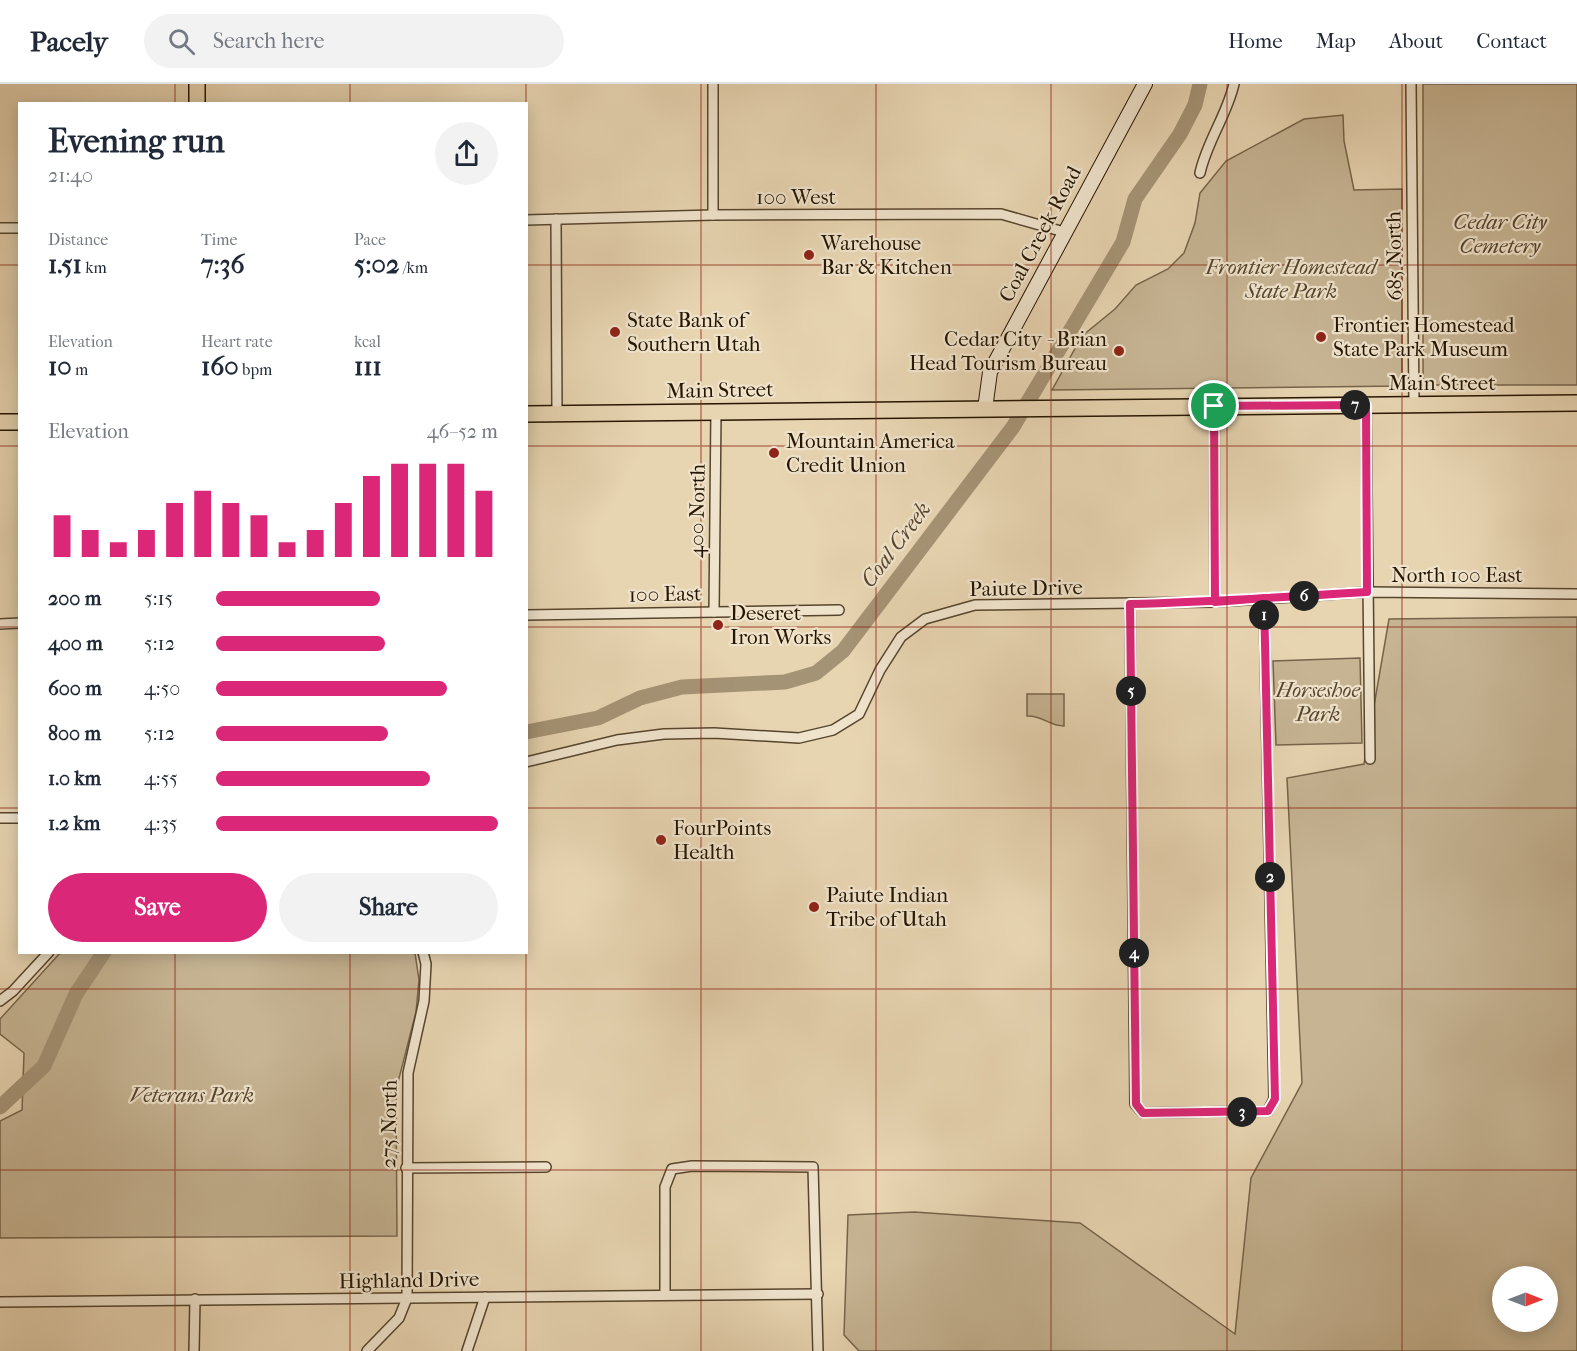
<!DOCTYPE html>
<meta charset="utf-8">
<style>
:root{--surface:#fff;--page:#f2f2f3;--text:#1f2937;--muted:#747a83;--line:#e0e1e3;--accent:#db2777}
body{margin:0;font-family:"IM FELL French Canon",serif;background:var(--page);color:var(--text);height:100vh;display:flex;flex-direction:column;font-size:22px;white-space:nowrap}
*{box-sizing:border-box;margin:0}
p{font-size:20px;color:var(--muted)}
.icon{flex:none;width:33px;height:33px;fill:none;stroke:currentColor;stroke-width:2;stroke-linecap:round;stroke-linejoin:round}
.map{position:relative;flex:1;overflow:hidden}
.side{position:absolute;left:18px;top:18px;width:510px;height:852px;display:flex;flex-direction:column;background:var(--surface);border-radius:0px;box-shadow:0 3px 15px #0003}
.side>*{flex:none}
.needle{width:39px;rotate:90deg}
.fabs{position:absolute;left:1492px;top:1182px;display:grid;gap:12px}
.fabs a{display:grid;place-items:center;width:66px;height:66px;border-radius:50%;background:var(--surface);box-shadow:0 3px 15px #0003;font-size:30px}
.pin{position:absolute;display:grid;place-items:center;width:51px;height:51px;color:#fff;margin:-26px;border:3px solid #fff;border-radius:50%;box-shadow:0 2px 6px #0007}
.km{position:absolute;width:30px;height:30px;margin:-15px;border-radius:50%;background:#222;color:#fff;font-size:16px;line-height:30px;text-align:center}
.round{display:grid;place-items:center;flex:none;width:63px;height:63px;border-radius:32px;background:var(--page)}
.headline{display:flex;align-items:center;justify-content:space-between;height:102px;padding:0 30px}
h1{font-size:33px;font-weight:700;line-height:45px}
.stats{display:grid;grid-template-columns:repeat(3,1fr);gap:9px;height:102px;padding:6px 30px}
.stats div{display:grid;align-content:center}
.stats b{font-size:26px;font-weight:700}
.stats small{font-size:16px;font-weight:400}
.stats p{font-size:16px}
.chart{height:168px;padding:12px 30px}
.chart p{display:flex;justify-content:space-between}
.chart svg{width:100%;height:108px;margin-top:6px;stroke:var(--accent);stroke-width:6}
.primary-button{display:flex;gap:12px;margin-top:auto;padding:12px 30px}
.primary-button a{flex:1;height:69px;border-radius:36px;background:var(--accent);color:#fff;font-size:24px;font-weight:700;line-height:69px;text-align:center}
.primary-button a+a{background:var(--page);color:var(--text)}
ul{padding:0 30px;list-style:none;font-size:20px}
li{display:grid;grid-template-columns:96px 72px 1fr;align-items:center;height:45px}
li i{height:15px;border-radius:8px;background:var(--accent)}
header{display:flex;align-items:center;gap:36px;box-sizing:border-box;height:84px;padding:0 30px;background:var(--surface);border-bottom:2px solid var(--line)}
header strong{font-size:28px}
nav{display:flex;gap:33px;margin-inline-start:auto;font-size:21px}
.search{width:420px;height:54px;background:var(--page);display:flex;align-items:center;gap:15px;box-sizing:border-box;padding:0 21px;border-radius:33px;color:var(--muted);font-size:22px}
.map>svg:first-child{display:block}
.green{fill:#c6b493;stroke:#76644a;stroke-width:1.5;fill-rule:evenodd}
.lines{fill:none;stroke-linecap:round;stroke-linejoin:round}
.river{stroke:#a59375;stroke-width:15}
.street-casing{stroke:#56452d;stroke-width:12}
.secondary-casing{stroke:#261501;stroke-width:16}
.primary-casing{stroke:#261501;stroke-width:18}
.street{stroke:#efe3cc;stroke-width:9}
.secondary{stroke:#efe3cc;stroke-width:14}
.primary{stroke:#e7d4b1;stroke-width:15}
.route-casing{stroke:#fff;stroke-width:12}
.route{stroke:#db2777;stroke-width:8}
.grid{fill:none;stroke:#8f2418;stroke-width:1.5;stroke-opacity:0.55}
.poi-dot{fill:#8f2418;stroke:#efe3cc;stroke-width:2}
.labels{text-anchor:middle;stroke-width:4.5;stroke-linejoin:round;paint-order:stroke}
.street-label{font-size:21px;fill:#261501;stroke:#efe3cc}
.park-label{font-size:21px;font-style:italic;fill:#56452d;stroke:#efe3cc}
.poi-label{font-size:21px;fill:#261501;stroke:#efe3cc;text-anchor:start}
.water-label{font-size:22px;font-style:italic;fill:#59472f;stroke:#efe3cc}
</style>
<header>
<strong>Pacely</strong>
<div class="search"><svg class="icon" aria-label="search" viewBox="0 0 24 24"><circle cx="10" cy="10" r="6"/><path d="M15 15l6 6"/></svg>Search here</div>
<nav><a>Home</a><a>Map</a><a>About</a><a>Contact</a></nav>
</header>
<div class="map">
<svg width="1577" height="1267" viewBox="0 0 1577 1267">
<rect width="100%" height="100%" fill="#e7d4b1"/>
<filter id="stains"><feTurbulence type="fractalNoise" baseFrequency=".00333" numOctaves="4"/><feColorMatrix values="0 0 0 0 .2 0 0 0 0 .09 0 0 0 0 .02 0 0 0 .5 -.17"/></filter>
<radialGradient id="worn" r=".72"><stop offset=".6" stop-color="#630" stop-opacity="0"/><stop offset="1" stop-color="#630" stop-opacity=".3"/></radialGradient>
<g class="green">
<rect x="1423" y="0" width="154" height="301"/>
<path d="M 1343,31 L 1344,57 L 1354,106 L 1402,105 L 1402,302 L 1052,306 L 1082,252 L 1115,225 L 1136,201 L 1168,185 L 1184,169 L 1195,139 L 1200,109 L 1226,77 L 1304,35 Z"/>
<path d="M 1577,533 L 1577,1267 L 859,1267 L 844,1251 L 848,1131 L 914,1128 L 1080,1139 L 1235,1250 L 1251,1094 L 1302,999 L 1287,694 L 1364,680 L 1389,535 ZM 1503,1192 L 1548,1192 L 1548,1238 L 1503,1238 Z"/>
<path d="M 1360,574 L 1362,659 L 1276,661 L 1273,577 Z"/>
<path d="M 1027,610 L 1064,610 L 1064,642 C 1049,642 1042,631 1027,632 Z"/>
<path d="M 60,869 L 415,869 L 419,896 L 416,928 L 396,1006 L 397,1152 L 0,1154 L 0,1037 L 22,1026 L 24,969 L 0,950 L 0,935 Z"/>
</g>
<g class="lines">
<g class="river">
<path d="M 526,648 L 598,634 L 640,614 L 682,603 L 785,598 L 816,589 L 843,567 L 1013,343 L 1123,158 L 1135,115 L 1180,50 L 1195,21 L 1200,0"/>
<path d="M 0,1023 L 44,982 L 76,910 L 104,868"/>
</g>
<defs>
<g id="street">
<path d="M 713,0 L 713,131"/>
<path d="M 1411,0 L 1414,320"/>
<path d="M 1200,89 C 1207,57 1227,31 1234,0"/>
<path d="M 556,135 L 557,329"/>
<path d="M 526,136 L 713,131 L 1001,130 L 1064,148"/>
<path d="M 0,144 L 20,144"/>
<path d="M 1366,321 L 1370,675"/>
<path d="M 1214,322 L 1215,518"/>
<path d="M 1130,520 L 1135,1020 L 1143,1029 L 1268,1027 L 1274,1015 L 1264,514"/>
<path d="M 714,528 L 716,327"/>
<path d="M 526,531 L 839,526"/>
<path d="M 0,540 L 20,539"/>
<path d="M 526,678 L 617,656 L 664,650 L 714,649 L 799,654 L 833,646 L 859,630 L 880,586 L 901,553 L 925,535 L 975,521 L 1215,518 L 1367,508 L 1577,510"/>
<path d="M 0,734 L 20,734"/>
<path d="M 0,917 L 13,907 L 49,868"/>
<path d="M 406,1084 L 546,1083"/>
<path d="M 665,1211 L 665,1103 L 672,1085 L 692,1082 L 813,1083 L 818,1267"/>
<path d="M 0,1218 L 818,1210"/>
<path d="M 194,1267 L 195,1215"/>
<path d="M 367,1267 L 399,1234 L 407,1214 L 408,989 L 424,917 L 426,880 L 423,868"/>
<path d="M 467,1267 L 485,1213"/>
</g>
<path id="secondary" d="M 985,325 L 990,288 L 1145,0"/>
<g id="primary">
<path d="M 197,0 L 197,20"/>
<path d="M 526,330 L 1577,319"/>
<path d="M 0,338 L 20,338"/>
</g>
</defs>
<use href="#street" class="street-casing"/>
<use href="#secondary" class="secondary-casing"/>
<use href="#primary" class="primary-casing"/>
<use href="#street" class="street"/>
<use href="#secondary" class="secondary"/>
<use href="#primary" class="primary"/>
</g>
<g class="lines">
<defs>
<path id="route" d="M 1214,322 L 1215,518 L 1264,514 L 1275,1015 L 1268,1027 L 1143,1029 L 1136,1020 L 1130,520 C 1209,518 1288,513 1367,508 L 1366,321 L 1214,322"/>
</defs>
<use href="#route" class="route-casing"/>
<use href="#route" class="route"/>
</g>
<path class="grid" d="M 175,0 L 175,20M 350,0 L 350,20M 526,0 L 526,20M 701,0 L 701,1267M 876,0 L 876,1267M 1051,0 L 1051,1267M 1227,0 L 1227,1267M 1402,0 L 1402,1267M 0,181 L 20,181M 526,181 L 1577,181M 0,362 L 20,362M 526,362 L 1577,362M 0,543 L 20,543M 526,543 L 1577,543M 0,724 L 20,724M 526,724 L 1577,724M 175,868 L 175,1267M 350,868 L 350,1267M 526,868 L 526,1267M 0,905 L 1577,905M 0,1086 L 1577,1086"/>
<g class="poi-dot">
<circle cx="809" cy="171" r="6"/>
<circle cx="615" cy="248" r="6"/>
<circle cx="1321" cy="253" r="6"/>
<circle cx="1119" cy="267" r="6"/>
<circle cx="774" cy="369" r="6"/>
<circle cx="718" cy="541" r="6"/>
<circle cx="661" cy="756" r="6"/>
<circle cx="814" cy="823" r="6"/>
</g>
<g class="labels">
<g class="street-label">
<text x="796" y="120">100 West</text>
<text transform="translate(1040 150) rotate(-62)" y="7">Coal Creek Road</text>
<text transform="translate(1394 172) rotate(-91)" y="7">685 North</text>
<text x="1442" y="306">Main Street</text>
<text transform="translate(720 306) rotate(-1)" y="7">Main Street</text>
<text transform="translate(697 427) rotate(-89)" y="7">400 North</text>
<text x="1457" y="498">North 100 East</text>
<text transform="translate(1026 504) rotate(-1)" y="7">Paiute Drive</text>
<text transform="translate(665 510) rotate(-1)" y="7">100 East</text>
<text transform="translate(389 1040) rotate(-89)" y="7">275 North</text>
<text transform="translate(409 1196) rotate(-1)" y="7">Highland Drive</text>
</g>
<g class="park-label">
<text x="1500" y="145">Cedar City<tspan x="1500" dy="24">Cemetery</tspan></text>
<text x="1291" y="190">Frontier Homestead<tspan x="1291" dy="24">State Park</tspan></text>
<text x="1318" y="613">Horseshoe<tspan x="1318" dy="24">Park</tspan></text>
<text x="192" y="1018">Veterans Park</text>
</g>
<g class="poi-label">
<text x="821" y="166">Warehouse<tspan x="821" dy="24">Bar &amp; Kitchen</tspan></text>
<text x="627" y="243">State Bank of<tspan x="627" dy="24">Southern Utah</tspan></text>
<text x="1333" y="248">Frontier Homestead<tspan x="1333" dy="24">State Park Museum</tspan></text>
<text x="1107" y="262" text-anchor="end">Cedar City - Brian<tspan x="1107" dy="24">Head Tourism Bureau</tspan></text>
<text x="786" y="364">Mountain America<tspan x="786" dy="24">Credit Union</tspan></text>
<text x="730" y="536">Deseret<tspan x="730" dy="24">Iron Works</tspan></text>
<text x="673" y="751">FourPoints<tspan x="673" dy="24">Health</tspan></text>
<text x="826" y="818">Paiute Indian<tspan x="826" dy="24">Tribe of Utah</tspan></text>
</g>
<g class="water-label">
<text transform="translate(895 460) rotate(-53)" y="8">Coal Creek</text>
</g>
</g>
<rect width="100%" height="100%" filter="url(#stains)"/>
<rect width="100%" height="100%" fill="url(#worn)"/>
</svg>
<div class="fabs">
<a><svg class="needle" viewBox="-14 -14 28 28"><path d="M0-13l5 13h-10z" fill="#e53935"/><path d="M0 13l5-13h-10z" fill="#747a83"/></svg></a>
</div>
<div class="pin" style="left:1214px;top:322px;background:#1e9e55"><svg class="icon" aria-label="arrive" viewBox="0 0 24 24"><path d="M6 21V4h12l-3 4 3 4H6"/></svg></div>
<b class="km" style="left:1264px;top:531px">1</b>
<b class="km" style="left:1270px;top:793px">2</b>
<b class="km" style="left:1242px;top:1028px">3</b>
<b class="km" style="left:1134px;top:869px">4</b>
<b class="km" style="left:1131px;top:607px">5</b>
<b class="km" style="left:1304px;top:512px">6</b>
<b class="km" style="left:1355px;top:321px">7</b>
<section class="side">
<div class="headline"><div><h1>Evening run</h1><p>21:40</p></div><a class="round"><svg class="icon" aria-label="share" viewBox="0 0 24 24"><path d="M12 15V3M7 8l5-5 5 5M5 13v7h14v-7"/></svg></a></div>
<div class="stats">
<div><p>Distance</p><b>1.51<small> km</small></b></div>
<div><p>Time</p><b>7:36</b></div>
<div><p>Pace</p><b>5:02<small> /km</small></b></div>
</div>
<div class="stats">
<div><p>Elevation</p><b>10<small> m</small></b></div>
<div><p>Heart rate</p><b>160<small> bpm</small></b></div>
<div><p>kcal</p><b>111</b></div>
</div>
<div class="chart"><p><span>Elevation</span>46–52 m</p>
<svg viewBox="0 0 160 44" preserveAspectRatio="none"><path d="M5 44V27M15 44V33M25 44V38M35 44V33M45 44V22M55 44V17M65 44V22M75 44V27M85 44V38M95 44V33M105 44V22M115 44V11M125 44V6M135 44V6M145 44V6M155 44V17"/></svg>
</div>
<ul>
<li><b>200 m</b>5:15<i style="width:58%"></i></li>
<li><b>400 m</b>5:12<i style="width:60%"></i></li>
<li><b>600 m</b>4:50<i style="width:82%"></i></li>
<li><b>800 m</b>5:12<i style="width:61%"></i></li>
<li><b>1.0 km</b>4:55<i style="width:76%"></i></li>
<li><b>1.2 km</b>4:35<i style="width:100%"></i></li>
</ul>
<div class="primary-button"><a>Save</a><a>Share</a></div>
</section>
</div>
